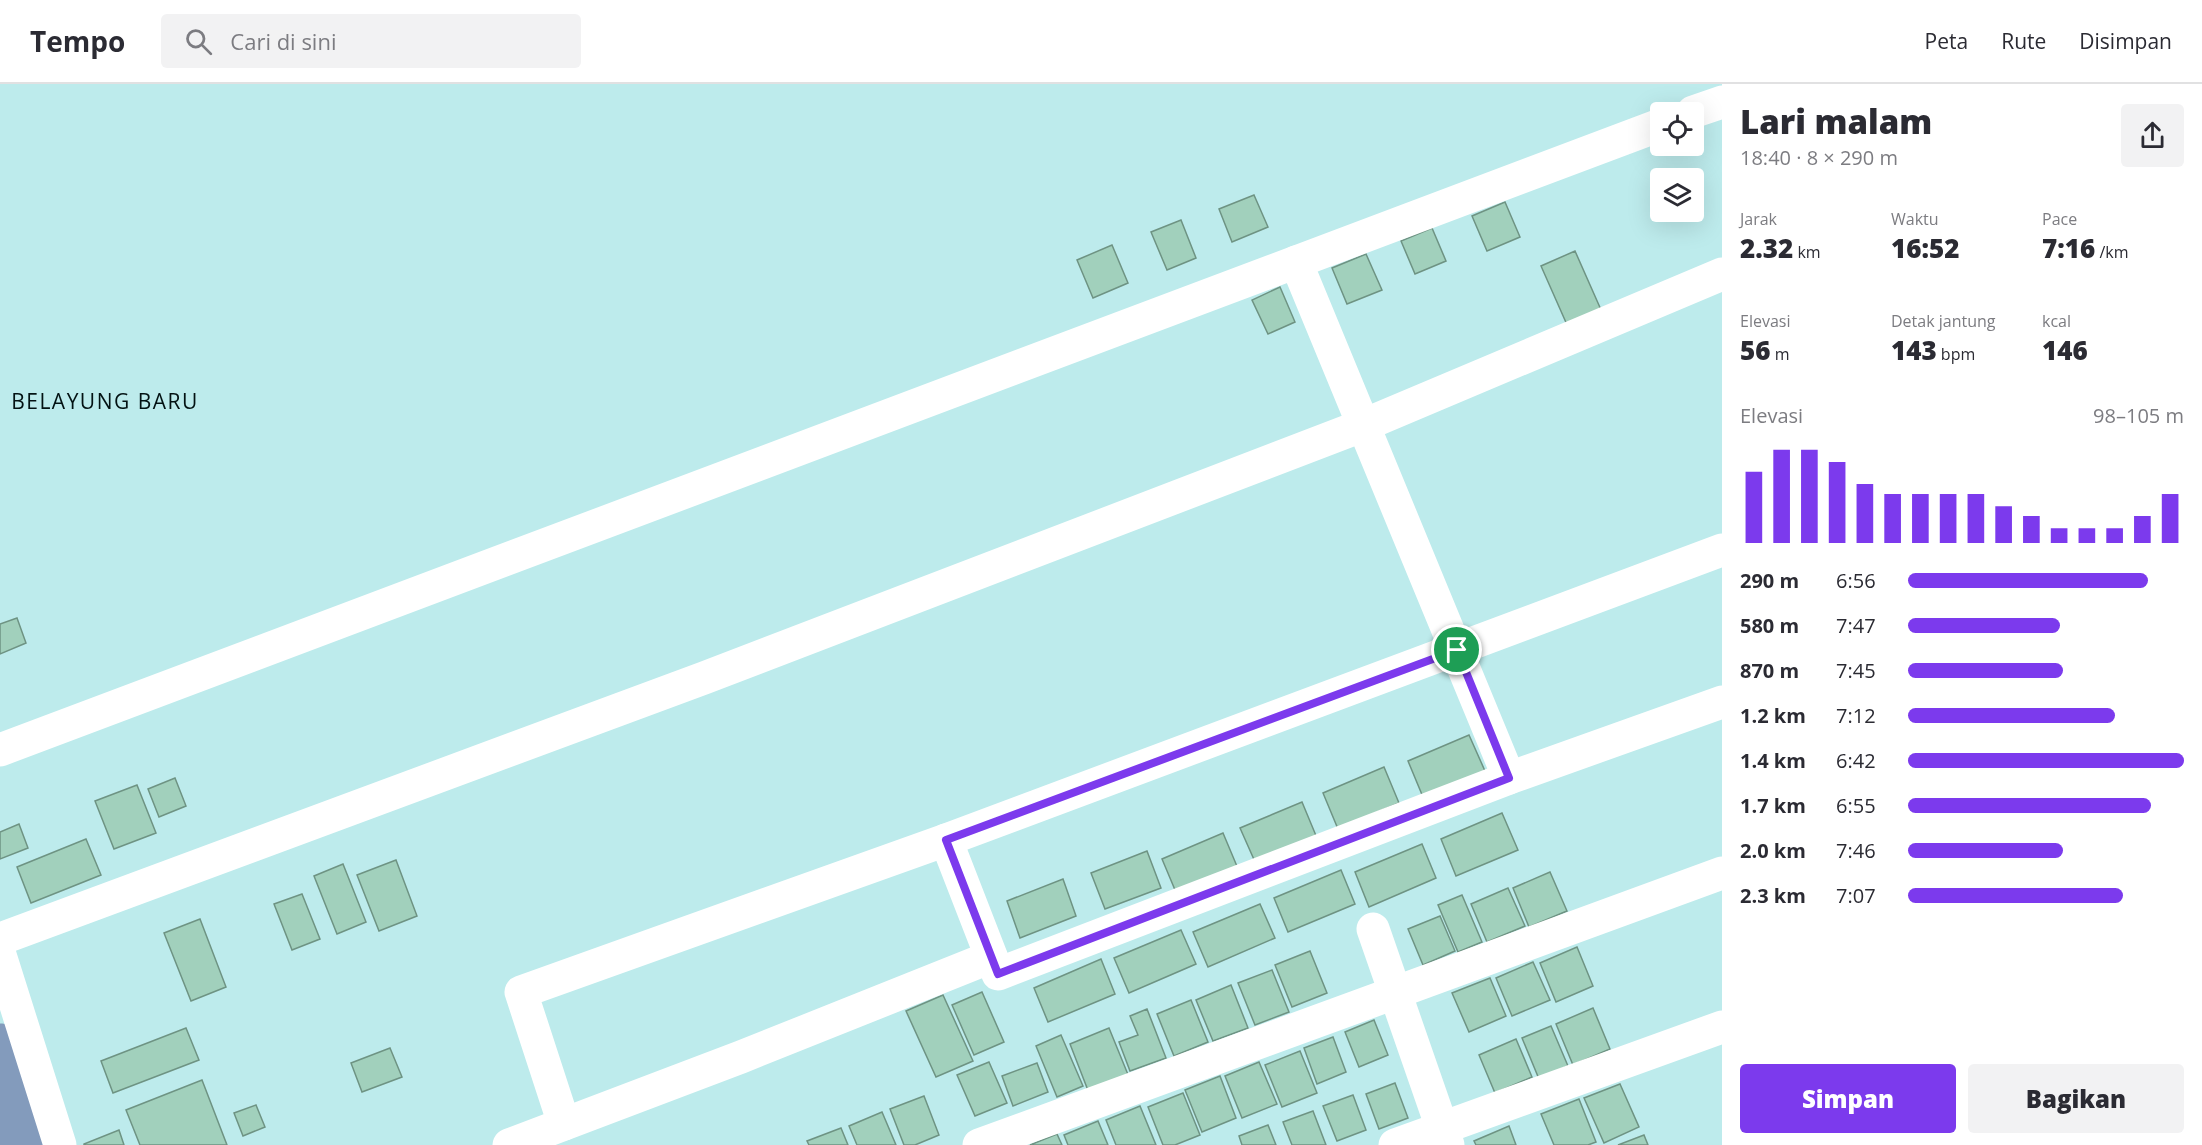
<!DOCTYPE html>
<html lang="id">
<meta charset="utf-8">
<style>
:root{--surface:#fff;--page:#f2f2f3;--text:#2b2b33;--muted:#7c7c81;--line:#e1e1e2;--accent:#7c3aed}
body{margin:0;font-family:"Open Sans",sans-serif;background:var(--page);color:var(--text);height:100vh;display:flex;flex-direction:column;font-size:22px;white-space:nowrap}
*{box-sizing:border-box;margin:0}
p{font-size:20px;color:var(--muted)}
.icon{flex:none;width:33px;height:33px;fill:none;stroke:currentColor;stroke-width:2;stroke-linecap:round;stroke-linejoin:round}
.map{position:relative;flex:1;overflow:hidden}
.panel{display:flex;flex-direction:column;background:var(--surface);width:480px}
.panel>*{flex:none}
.controls{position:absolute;left:1650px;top:18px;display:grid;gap:12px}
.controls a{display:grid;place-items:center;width:54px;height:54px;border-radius:6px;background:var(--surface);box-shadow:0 6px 24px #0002;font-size:30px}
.pin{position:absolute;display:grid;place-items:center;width:51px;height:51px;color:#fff;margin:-26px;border:3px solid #fff;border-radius:50%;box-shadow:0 2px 6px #0007}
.round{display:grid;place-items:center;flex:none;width:63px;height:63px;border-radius:6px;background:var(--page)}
.head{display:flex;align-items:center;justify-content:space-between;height:102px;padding:0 18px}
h1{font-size:33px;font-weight:800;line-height:45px}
.metrics{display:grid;grid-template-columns:repeat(3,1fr);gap:9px;height:102px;padding:6px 18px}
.metrics div{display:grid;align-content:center}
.metrics b{font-size:26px;font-weight:800}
.metrics small{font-size:16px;font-weight:400}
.metrics p{font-size:16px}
.chart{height:168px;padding:12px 18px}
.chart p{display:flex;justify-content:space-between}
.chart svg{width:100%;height:108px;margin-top:6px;stroke:var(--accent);stroke-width:6}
.action{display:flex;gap:12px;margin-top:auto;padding:12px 18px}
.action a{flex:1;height:69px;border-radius:6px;background:var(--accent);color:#fff;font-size:24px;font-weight:800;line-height:69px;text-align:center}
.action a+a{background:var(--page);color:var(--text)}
ul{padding:0 18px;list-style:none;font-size:20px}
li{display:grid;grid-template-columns:96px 72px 1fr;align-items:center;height:45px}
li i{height:15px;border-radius:8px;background:var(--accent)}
header{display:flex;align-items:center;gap:36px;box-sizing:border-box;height:84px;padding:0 30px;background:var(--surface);border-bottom:2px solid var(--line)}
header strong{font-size:28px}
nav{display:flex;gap:33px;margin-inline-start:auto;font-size:21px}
.search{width:420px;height:54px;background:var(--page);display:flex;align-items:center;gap:15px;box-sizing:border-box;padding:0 21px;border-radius:6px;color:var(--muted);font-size:22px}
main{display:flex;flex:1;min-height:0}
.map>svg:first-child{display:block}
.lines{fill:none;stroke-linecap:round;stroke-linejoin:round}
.river{stroke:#839bbc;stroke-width:57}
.building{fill:#a1d0bc;stroke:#6e9383;stroke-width:1.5}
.minor{stroke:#fff;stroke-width:33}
.route-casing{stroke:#fff;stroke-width:12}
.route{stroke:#7c3aed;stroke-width:8}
.labels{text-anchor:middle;stroke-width:5;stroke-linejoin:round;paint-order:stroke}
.quarter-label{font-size:21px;letter-spacing:1.5px;fill:#031213;stroke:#bdebec}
</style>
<header>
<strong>Tempo</strong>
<div class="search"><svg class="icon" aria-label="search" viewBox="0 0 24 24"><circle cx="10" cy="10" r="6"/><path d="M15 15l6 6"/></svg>Cari di sini</div>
<nav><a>Peta</a><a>Rute</a><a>Disimpan</a></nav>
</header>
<main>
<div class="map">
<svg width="1722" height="1061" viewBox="0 0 1722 1061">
<rect width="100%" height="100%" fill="#bdebec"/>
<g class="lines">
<path class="river" d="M 0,968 L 30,1061"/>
</g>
<g class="building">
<path d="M 1254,111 L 1268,143 L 1232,158 L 1219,125 Z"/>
<path d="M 1505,118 L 1520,153 L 1487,167 L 1472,132 Z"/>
<path d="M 1181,136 L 1196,174 L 1167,186 L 1151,148 Z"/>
<path d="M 1432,144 L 1446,177 L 1415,190 L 1401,157 Z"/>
<path d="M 1112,161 L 1128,199 L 1093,214 L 1077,176 Z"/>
<path d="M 1575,167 L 1602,228 L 1568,243 L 1541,182 Z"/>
<path d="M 1366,170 L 1382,206 L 1347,220 L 1332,184 Z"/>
<path d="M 1280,203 L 1295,238 L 1268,250 L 1252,216 Z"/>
<path d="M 17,534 L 26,559 L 0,570 L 0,540 Z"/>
<path d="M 1469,651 L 1485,687 L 1423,713 L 1408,677 Z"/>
<path d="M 1384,683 L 1399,719 L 1338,745 L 1323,709 Z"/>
<path d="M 175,694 L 186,722 L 159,733 L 148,705 Z"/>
<path d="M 137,701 L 156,749 L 114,765 L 95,717 Z"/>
<path d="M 1302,718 L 1317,754 L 1256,780 L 1240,744 Z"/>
<path d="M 1502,729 L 1518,766 L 1456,792 L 1441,755 Z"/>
<path d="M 19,740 L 28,764 L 0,775 L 0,748 Z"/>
<path d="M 1223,749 L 1239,787 L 1178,813 L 1162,775 Z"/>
<path d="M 86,755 L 101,791 L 31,819 L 17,783 Z"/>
<path d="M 1422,760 L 1436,794 L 1369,823 L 1355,788 Z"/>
<path d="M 1147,767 L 1161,804 L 1105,825 L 1091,789 Z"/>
<path d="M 396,776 L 417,832 L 379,847 L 357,791 Z"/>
<path d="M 343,780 L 366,838 L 337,850 L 314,792 Z"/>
<path d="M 1341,786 L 1355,820 L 1288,848 L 1274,814 Z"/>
<path d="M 1550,788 L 1567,827 L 1529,843 L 1513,804 Z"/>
<path d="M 1063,795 L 1076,832 L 1020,854 L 1007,817 Z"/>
<path d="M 1508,804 L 1525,842 L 1487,858 L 1471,820 Z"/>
<path d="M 302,810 L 320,855 L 292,866 L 274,820 Z"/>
<path d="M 1462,811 L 1482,858 L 1458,868 L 1438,821 Z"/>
<path d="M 1260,820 L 1275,854 L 1208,883 L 1193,848 Z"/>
<path d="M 1440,832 L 1455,867 L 1423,881 L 1408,845 Z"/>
<path d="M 200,835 L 226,903 L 191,917 L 164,849 Z"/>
<path d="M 1181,846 L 1196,880 L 1129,909 L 1114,874 Z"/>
<path d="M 1577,863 L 1593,902 L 1556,918 L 1540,879 Z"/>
<path d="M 1310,867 L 1327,909 L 1292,923 L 1275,881 Z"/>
<path d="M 1101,875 L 1115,910 L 1048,938 L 1034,904 Z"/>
<path d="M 1533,878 L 1550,916 L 1512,932 L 1496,894 Z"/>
<path d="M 1272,886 L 1289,928 L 1255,941 L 1238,899 Z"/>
<path d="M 1490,894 L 1506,932 L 1469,948 L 1452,909 Z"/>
<path d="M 1231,901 L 1248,944 L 1213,957 L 1196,916 Z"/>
<path d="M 982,908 L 1004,958 L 974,971 L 952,921 Z"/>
<path d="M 943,911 L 973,977 L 936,993 L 906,927 Z"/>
<path d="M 1191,916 L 1208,958 L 1174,972 L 1157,930 Z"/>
<path d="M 1593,924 L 1610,965 L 1573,981 L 1556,940 Z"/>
<path d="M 1147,925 L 1166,974 L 1130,987 L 1119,958 L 1138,951 L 1130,932 Z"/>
<path d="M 1374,936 L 1388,971 L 1359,983 L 1345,948 Z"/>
<path d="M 1551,942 L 1568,982 L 1539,995 L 1522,954 Z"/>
<path d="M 186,944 L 199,976 L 113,1009 L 101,977 Z"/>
<path d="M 1109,944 L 1129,993 L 1089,1009 L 1070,960 Z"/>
<path d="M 1061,951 L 1083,1002 L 1057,1013 L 1036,962 Z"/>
<path d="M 1333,953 L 1346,988 L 1317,1000 L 1304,964 Z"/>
<path d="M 1516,955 L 1532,993 L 1495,1009 L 1479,971 Z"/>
<path d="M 390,964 L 402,993 L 362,1008 L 351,979 Z"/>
<path d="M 1300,967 L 1317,1009 L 1282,1023 L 1265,981 Z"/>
<path d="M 989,978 L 1007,1019 L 975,1032 L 957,991 Z"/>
<path d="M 1259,978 L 1277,1020 L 1242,1034 L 1225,992 Z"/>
<path d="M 1037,979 L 1048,1008 L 1013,1022 L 1002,992 Z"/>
<path d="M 1220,992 L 1236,1034 L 1202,1048 L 1185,1006 Z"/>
<path d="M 202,996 L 227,1061 L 140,1061 L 126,1026 Z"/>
<path d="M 1395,999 L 1408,1034 L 1379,1045 L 1366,1010 Z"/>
<path d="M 1620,1000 L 1639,1043 L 1604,1059 L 1584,1014 Z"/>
<path d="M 1183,1009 L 1200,1051 L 1175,1061 L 1163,1061 L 1148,1023 Z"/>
<path d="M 1353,1011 L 1366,1046 L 1337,1057 L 1323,1022 Z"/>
<path d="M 924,1012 L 939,1051 L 915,1061 L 904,1061 L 890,1025 Z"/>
<path d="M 1579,1015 L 1596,1058 L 1588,1061 L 1554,1061 L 1541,1030 Z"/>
<path d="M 256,1021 L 265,1043 L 243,1052 L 234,1029 Z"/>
<path d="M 1140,1022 L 1156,1061 L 1116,1061 L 1106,1036 Z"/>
<path d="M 1313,1027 L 1326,1061 L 1292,1061 L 1283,1038 Z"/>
<path d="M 882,1028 L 896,1061 L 857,1061 L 849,1042 Z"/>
<path d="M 1098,1037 L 1108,1061 L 1068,1061 L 1064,1051 Z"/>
<path d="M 1268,1041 L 1276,1061 L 1242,1061 L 1239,1052 Z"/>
<path d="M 1509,1042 L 1516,1061 L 1476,1061 L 1474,1057 Z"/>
<path d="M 841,1044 L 848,1061 L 809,1061 L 807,1057 Z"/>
<path d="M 119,1046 L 124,1061 L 84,1061 L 84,1060 Z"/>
<path d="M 1057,1050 L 1062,1061 L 1030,1061 Z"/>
<path d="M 1644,1051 L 1648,1061 L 1618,1061 Z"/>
</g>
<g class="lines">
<g class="minor">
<path d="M 1693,28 L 1722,18"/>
<path d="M 1296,178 L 1509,694"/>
<path d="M 0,666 L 1660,41"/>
<path d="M 946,756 L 998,890 L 1509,694 L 1722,618"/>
<path d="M 1373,845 L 1448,1061"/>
<path d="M 0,855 L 704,594 L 1364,341 L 1722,190"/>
<path d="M 0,871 L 60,1061"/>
<path d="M 564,1040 L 521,908 L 946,756 L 1722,466"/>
<path d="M 509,1061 L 741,973 L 991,873"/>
<path d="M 979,1061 L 1722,789"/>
<path d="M 1395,1061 L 1722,943"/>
</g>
</g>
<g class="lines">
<defs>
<path id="route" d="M 1457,566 L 1509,694 L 998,890 L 946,756 Z"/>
</defs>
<use href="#route" class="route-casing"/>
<use href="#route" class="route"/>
</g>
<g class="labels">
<g class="quarter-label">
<text x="105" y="325">BELAYUNG BARU</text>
</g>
</g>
</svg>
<div class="controls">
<a><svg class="icon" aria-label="locate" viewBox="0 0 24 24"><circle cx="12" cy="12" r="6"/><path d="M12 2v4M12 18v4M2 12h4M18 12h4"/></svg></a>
<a><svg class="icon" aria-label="layers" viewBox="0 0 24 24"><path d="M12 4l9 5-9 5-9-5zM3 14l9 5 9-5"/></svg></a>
</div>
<div class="pin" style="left:1457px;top:566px;background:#1e9e55"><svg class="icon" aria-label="arrive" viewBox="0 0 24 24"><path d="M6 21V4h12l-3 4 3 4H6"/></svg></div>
</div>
<section class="panel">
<div class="head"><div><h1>Lari malam</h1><p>18:40 · 8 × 290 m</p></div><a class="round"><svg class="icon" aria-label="share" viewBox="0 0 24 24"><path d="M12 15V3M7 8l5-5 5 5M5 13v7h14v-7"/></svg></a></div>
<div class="metrics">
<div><p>Jarak</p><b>2.32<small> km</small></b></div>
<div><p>Waktu</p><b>16:52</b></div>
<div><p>Pace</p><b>7:16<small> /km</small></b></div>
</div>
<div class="metrics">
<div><p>Elevasi</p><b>56<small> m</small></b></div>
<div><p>Detak jantung</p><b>143<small> bpm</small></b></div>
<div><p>kcal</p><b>146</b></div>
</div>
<div class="chart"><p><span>Elevasi</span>98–105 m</p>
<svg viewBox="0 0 160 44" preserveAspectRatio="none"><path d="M5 44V15M15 44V6M25 44V6M35 44V11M45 44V20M55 44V24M65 44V24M75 44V24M85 44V24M95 44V29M105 44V33M115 44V38M125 44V38M135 44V38M145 44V33M155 44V24"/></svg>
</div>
<ul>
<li><b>290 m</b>6:56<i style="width:87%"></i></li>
<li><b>580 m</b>7:47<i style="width:55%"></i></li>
<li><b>870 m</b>7:45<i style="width:56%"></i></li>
<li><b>1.2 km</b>7:12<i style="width:75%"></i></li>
<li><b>1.4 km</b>6:42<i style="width:100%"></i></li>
<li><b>1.7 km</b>6:55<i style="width:88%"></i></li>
<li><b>2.0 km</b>7:46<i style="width:56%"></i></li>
<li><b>2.3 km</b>7:07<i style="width:78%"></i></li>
</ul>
<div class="action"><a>Simpan</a><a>Bagikan</a></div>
</section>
</main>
